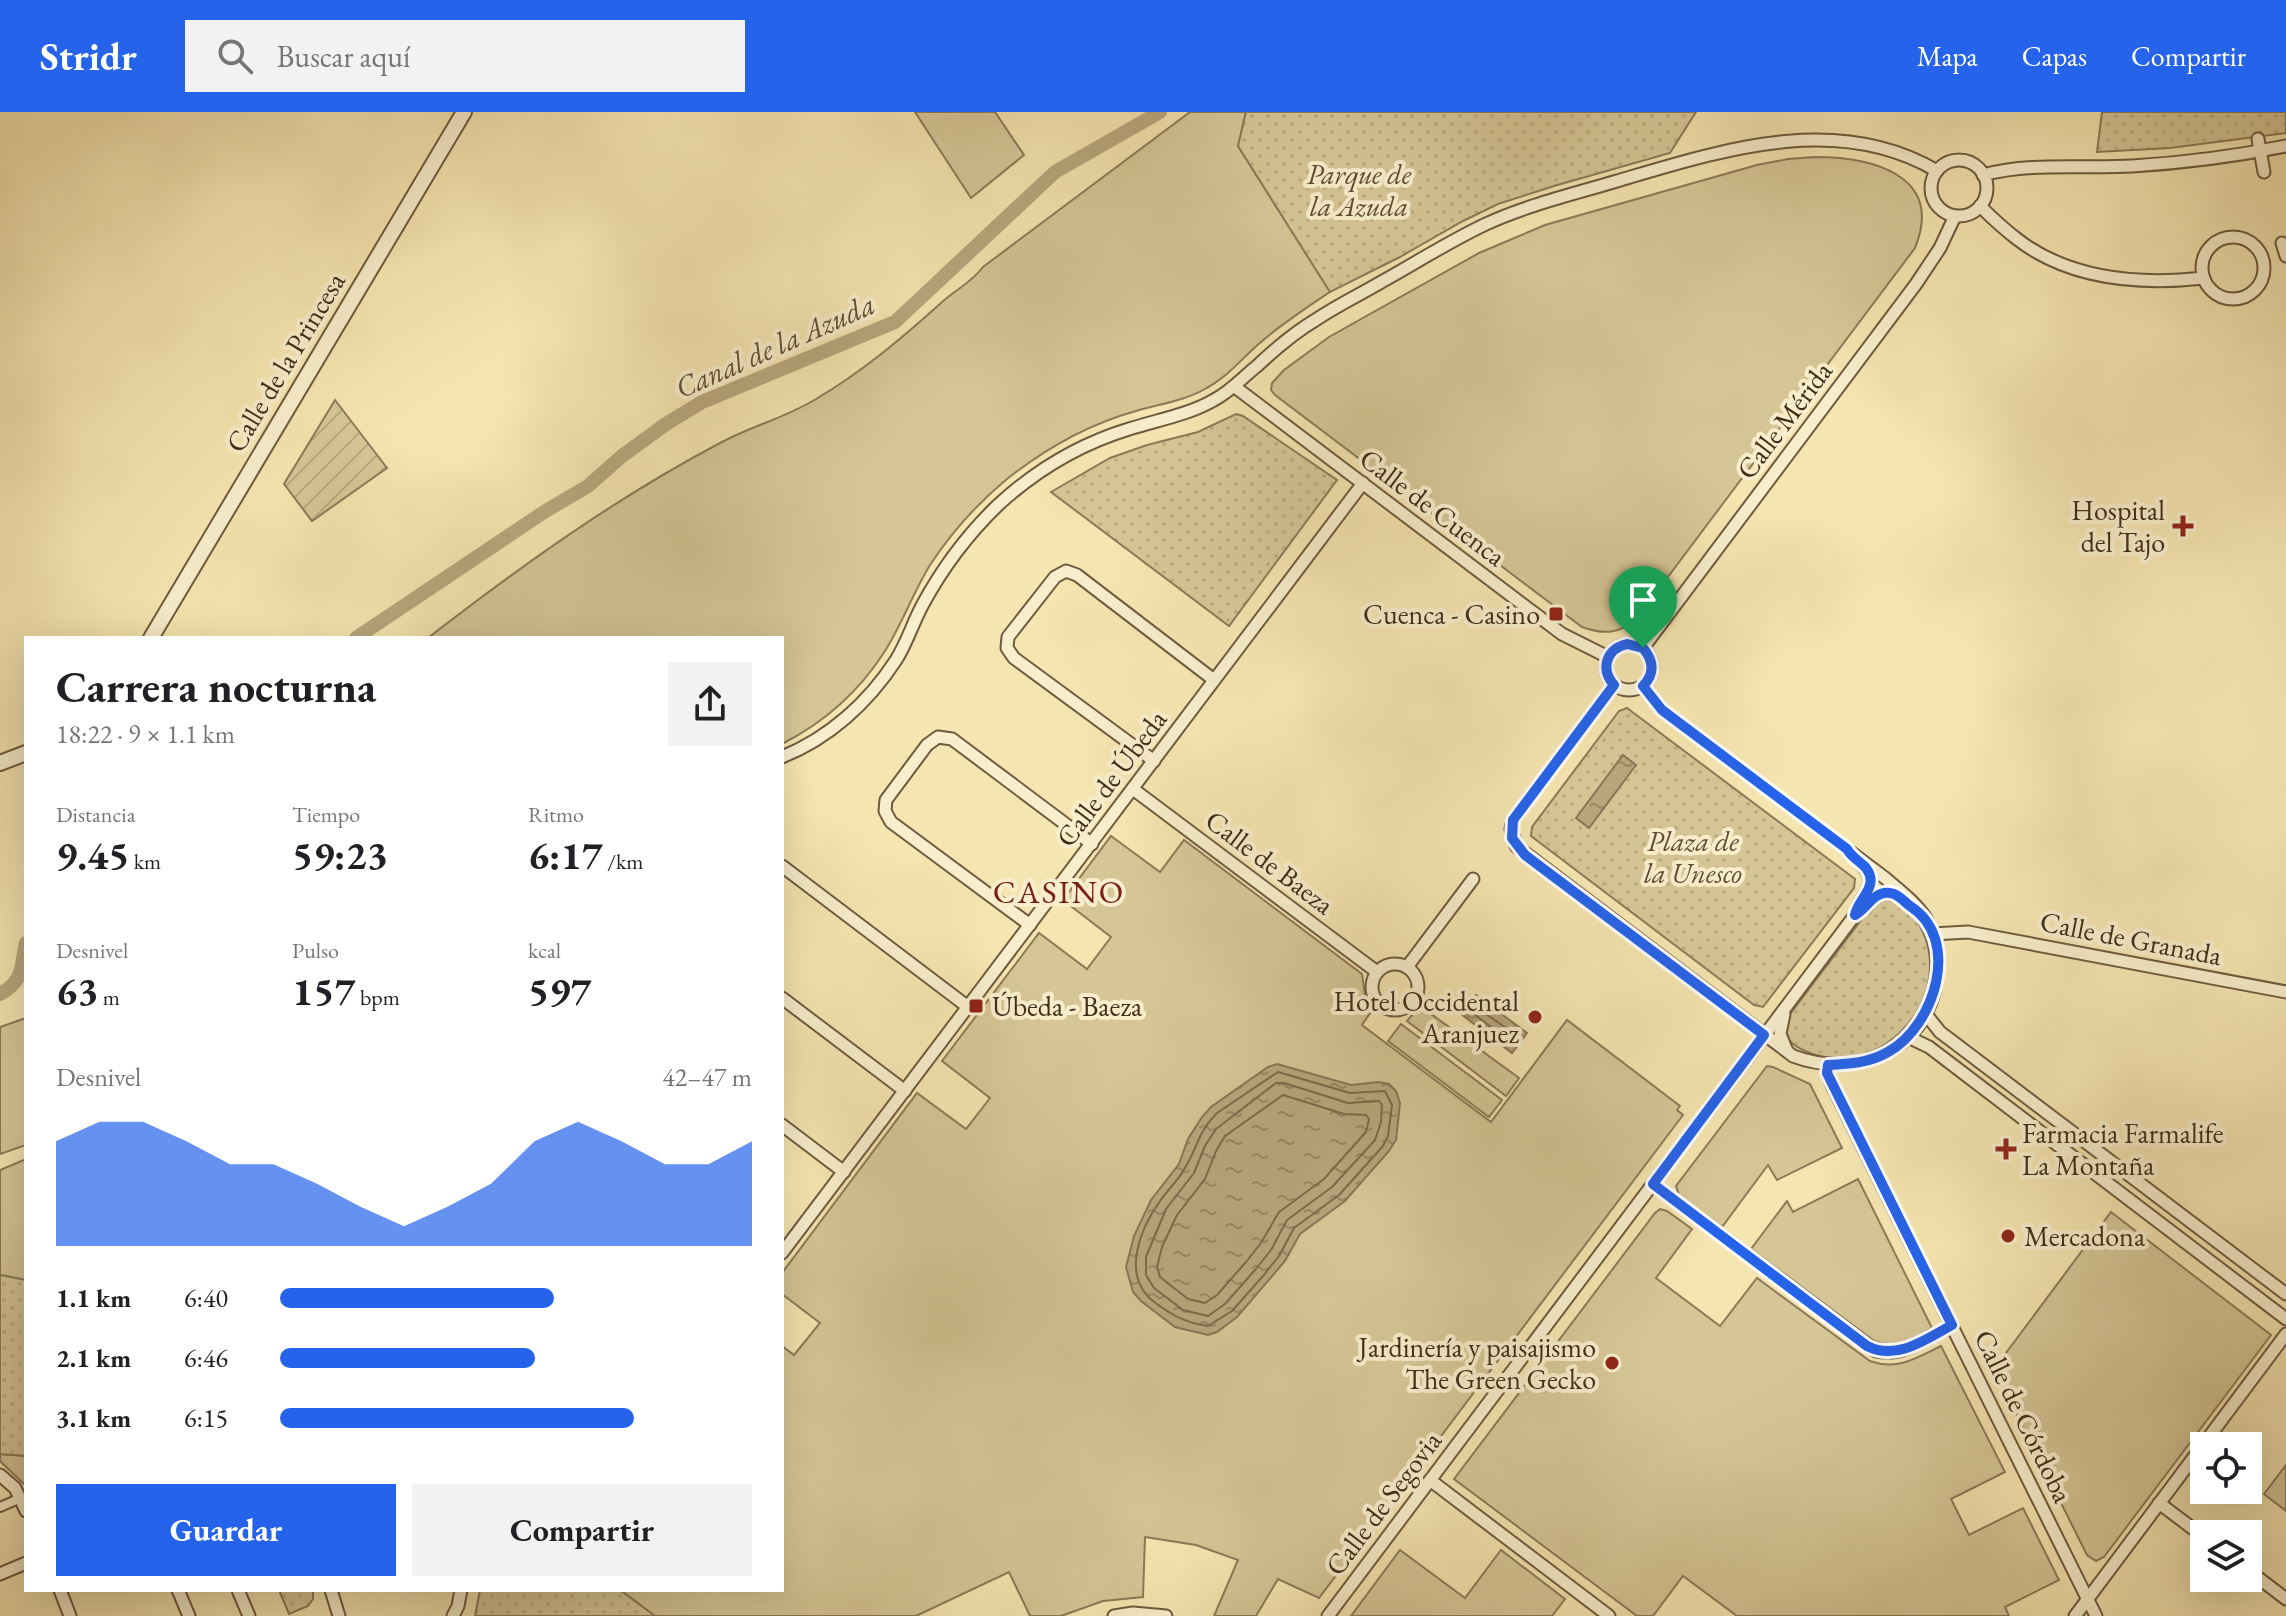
<!DOCTYPE html>
<html lang="es">
<meta charset="utf-8">
<style>
:root{--surface:#fff;--page:#f2f2f2;--text:#202124;--muted:#757577;--accent:#2563eb}
body{margin:0;font-family:"EB Garamond",serif;background:var(--page);color:var(--text);height:100vh;display:flex;flex-direction:column;font-size:30px;white-space:nowrap}
*{box-sizing:border-box;margin:0}
p{font-size:26px;color:var(--muted)}
.icon{flex:none;width:44px;height:44px;fill:none;stroke:currentColor;stroke-width:2;stroke-linecap:round;stroke-linejoin:round}
.map{position:relative;flex:1;overflow:hidden}
.side{position:absolute;left:24px;top:524px;width:760px;height:956px;display:flex;flex-direction:column;background:var(--surface);border-radius:0px;box-shadow:0 8px 32px #0002}
.side>*{flex:none}
.buttons{position:absolute;left:2190px;top:1320px;display:grid;gap:16px}
.buttons a{display:grid;place-items:center;width:72px;height:72px;border-radius:0px;background:var(--surface);box-shadow:0 8px 32px #0002;font-size:40px}
.pin{position:absolute;display:grid;place-items:center;width:68px;height:68px;color:#fff;margin:-82px -34px;border-radius:50% 50% 50% 0;rotate:-45deg;box-shadow:0 0 8px #0007}
.pin .icon{rotate:45deg}
.round{display:grid;place-items:center;flex:none;width:84px;height:84px;border-radius:0px;background:var(--page)}
.overview{display:flex;align-items:center;justify-content:space-between;height:136px;padding:0 32px}
h1{font-size:44px;font-weight:700;line-height:60px}
.stats{display:grid;grid-template-columns:repeat(3,1fr);gap:12px;height:136px;padding:8px 32px}
.stats div{display:grid;align-content:center}
.stats b{font-size:40px;font-weight:700}
.stats small{font-size:22px;font-weight:400}
.stats p{font-size:22px}
.chart{height:224px;padding:16px 32px}
.chart p{display:flex;justify-content:space-between}
.chart svg{width:100%;height:144px;margin-top:8px;fill:var(--accent);opacity:.7}
.primary-button{display:flex;gap:16px;margin-top:auto;padding:16px 32px}
.primary-button a{flex:1;height:92px;border-radius:0px;background:var(--accent);color:#fff;font-size:32px;font-weight:700;line-height:92px;text-align:center}
.primary-button a+a{background:var(--page);color:var(--text)}
ul{padding:0 32px;list-style:none;font-size:26px}
li{display:grid;grid-template-columns:128px 96px 1fr;align-items:center;height:60px}
li i{height:20px;border-radius:10px;background:var(--accent)}
header{display:flex;align-items:center;gap:48px;box-sizing:border-box;height:112px;padding:0 40px;background:var(--accent);color:#fff}
header strong{font-size:38px}
nav{display:flex;gap:44px;margin-inline-start:auto;font-size:28px}
.search{width:560px;height:72px;background:var(--page);display:flex;align-items:center;gap:20px;box-sizing:border-box;padding:0 28px;border-radius:0px;color:var(--muted);font-size:30px}
.map>svg:first-child{display:block}
.grass{fill:#d6c696;stroke:#8c7a58;stroke-width:2}
.park{fill:url(#park-dots);stroke:#8c7a58;stroke-width:2}
.garden{fill:url(#garden-furrows);stroke:#8c7a58;stroke-width:2}
.water{fill:url(#water-ripples);stroke:#887655;stroke-width:2}
.lines{fill:none;stroke-linecap:round;stroke-linejoin:round}
.shore{stroke:#7c6a4b;stroke-width:2}
.canal{stroke:#b8a67d;stroke-width:14}
.pedestrian-casing{stroke:#6e5b3f;stroke-width:12}
.minor-casing{stroke:#6e5b3f;stroke-width:15}
.tertiary-casing{stroke:#6e5b3f;stroke-width:18}
.pedestrian{stroke:#f8eecc;stroke-width:8}
.minor{stroke:#f8eecc;stroke-width:11}
.tertiary{stroke:#f8eecc;stroke-width:14}
.route-casing{stroke:#fff;stroke-width:16}
.route{stroke:#2563eb;stroke-width:10}
.poi-dot{fill:#8f2418;stroke:#f8eecc;stroke-width:3}
.labels{text-anchor:middle;stroke-width:8;stroke-linejoin:round;paint-order:stroke}
.park-label{font-size:28px;font-style:italic;fill:#5f4c32;stroke:#f8eecc}
.street-label{font-size:28px;fill:#412d19;stroke:#f8eecc}
.poi-label{font-size:28px;fill:#412d19;stroke:#f8eecc;text-anchor:end}
.water-label{font-size:30px;font-style:italic;fill:#5f4b32;stroke:#f8eecc}
.quarter-label{font-size:32px;letter-spacing:2px;fill:#7a1f14;stroke:#f8eecc}
</style>
<header>
<strong>Stridr</strong>
<div class="search"><svg class="icon" aria-label="search" viewBox="0 0 24 24"><circle cx="10" cy="10" r="6"/><path d="M15 15l6 6"/></svg>Buscar aquí</div>
<nav><a>Mapa</a><a>Capas</a><a>Compartir</a></nav>
</header>
<div class="map">
<svg width="2286" height="1504" viewBox="0 0 2286 1504">
<defs>
<pattern id="park-dots" width="8" height="8" patternUnits="userSpaceOnUse" patternTransform="scale(2)"><rect width="8" height="8" fill="#d6c696"/><path d="M2 2h.1M6 6h.1" fill="none" stroke="#b9aa81" stroke-width="1.8" stroke-linecap="round"/></pattern>
<pattern id="garden-furrows" width="10" height="10" patternUnits="userSpaceOnUse" patternTransform="scale(2)"><rect width="10" height="10" fill="#d6c696"/><path d="M-1 1l2-2M0 10L10 0M9 11l2-2" fill="none" stroke="#b9aa81"/></pattern>
<pattern id="water-ripples" width="26" height="14" patternUnits="userSpaceOnUse" patternTransform="scale(2)"><rect width="26" height="14" fill="#b8a67d"/><path d="M2 4q2-2 4 0t4 0M15 11q2-2 4 0t4 0" fill="none" stroke="#978866"/></pattern>
</defs>
<rect width="100%" height="100%" fill="#f5e5b0"/>
<filter id="stains"><feTurbulence type="fractalNoise" baseFrequency=".0025" numOctaves="4"/><feColorMatrix values="0 0 0 0 .2 0 0 0 0 .09 0 0 0 0 .02 0 0 0 .5 -.17"/></filter>
<radialGradient id="worn" r=".72"><stop offset=".6" stop-color="#630" stop-opacity="0"/><stop offset="1" stop-color="#630" stop-opacity=".3"/></radialGradient>
<g class="grass">
<path d="M 915,0 L 995,0 L 1024,43 L 971,86 Z"/>
<path d="M 1190,0 L 1246,0 L 1238,34 L 1330,180 C 1306,196 1283,211 1261,230 C 1242,246 1228,265 1205,277 C 1184,289 1159,292 1136,299 C 1089,312 1045,337 1007,367 C 978,391 951,421 930,453 C 913,481 902,512 885,539 C 859,580 825,610 782,632 L 782,526 L 428,526 C 521,454 617,385 722,330 C 752,314 787,305 816,287 C 862,260 902,226 941,191 C 955,178 971,171 983,155 Z"/>
<path d="M 1815,45 C 1870,45 1945,62 1915,136 L 1637,506 C 1620,522 1604,523 1582,515 L 1275,283 L 1271,278 L 1272,271 L 1284,258 L 1329,225 L 1479,141 L 1545,113 L 1757,53 L 1788,47 Z"/>
<path d="M 1111,724 L 1160,760 L 1184,728 L 1362,862 L 1365,883 L 1373,897 L 1362,913 L 1491,1010 L 1567,908 L 1680,994 L 1677,998 L 1683,1003 L 1319,1486 L 1278,1467 L 1256,1504 L 1214,1504 L 1238,1448 L 1196,1433 L 1145,1425 L 1143,1485 L 1103,1489 L 1061,1504 L 1030,1504 L 1009,1460 L 916,1504 L 655,1504 L 620,1478 L 782,1478 L 782,1234 L 794,1243 L 820,1211 L 782,1182 L 782,1161 L 917,981 L 966,1017 L 990,986 L 942,949 L 1039,821 L 1087,857 L 1111,825 L 1063,788 Z"/>
<path d="M 1420,894 L 1519,966 L 1506,984 L 1407,909 Z"/>
<path d="M 26,906 L 26,1033 L 0,1042 L 0,915 Z"/>
<path d="M 1401,912 L 1502,988 L 1489,1005 L 1388,929 Z"/>
<path d="M 1767,954 L 1773,955 L 1810,972 L 1842,1036 L 1777,1068 L 1768,1053 L 1722,1115 L 1679,1083 L 1676,1074 Z"/>
<path d="M 26,1047 L 26,1168 L 0,1163 L 0,1058 Z"/>
<path d="M 1858,1067 L 1932,1216 C 1912,1226 1894,1240 1871,1227 L 1751,1137 L 1787,1089 L 1793,1100 Z"/>
<path d="M 1660,1097 L 1667,1099 L 1692,1117 L 1656,1166 L 1720,1214 L 1757,1166 L 1870,1249 C 1897,1259 1917,1246 1941,1234 L 2005,1360 L 1951,1387 L 1969,1423 L 2023,1396 L 2059,1468 L 2005,1495 L 2009,1504 L 1737,1504 L 1683,1464 L 1653,1504 L 1637,1504 L 1454,1367 L 1655,1101 Z"/>
<path d="M 2111,1100 L 2271,1223 L 2104,1445 L 2096,1449 L 2087,1443 L 1994,1257 Z"/>
<path d="M 0,1342 L 26,1344 L 26,1374 L 0,1349 Z"/>
<path d="M 2286,1353 L 2286,1399 L 2264,1382 Z"/>
<path d="M 1400,1438 L 1465,1486 L 1501,1438 L 1565,1487 L 1552,1504 L 1351,1504 Z"/>
</g>
<g class="park">
<path d="M 1246,0 L 1696,0 L 1670,41 L 1554,74 L 1498,92 L 1463,109 L 1400,145 L 1330,180 L 1238,34 Z"/>
<path d="M 2102,0 L 2286,0 L 2286,21 L 2170,36 L 2097,40 Z"/>
<path d="M 1236,302 L 1243,304 L 1337,368 L 1229,514 L 1051,380 L 1110,346 L 1147,333 L 1198,320 Z"/>
<path d="M 1627,596 L 1855,767 L 1854,776 L 1763,895 L 1754,893 L 1531,724 L 1532,715 L 1619,599 Z"/>
<path d="M 1883,786 C 1907,790 1916,803 1925,825 C 1951,896 1872,972 1803,938 C 1786,930 1783,922 1788,905 L 1874,791 Z"/>
<path d="M 0,1163 L 26,1168 L 26,1344 L 0,1342 Z"/>
<path d="M 279,1478 L 313,1478 L 313,1487 L 308,1494 L 289,1502 Z"/>
<path d="M 480,1478 L 620,1478 L 655,1504 L 475,1504 Z"/>
</g>
<path class="garden" d="M 335,288 L 387,356 L 312,409 L 284,372 Z"/>
<g class="water">
<path d="M 1623,643 L 1636,653 L 1589,716 L 1576,706 Z"/>
<path d="M 1476,883 L 1527,921 L 1512,941 L 1461,902 Z"/>
<path d="M 1277,952 L 1351,973 L 1378,970 L 1389,972 L 1396,979 L 1400,991 L 1396,1028 L 1389,1039 L 1345,1089 L 1300,1122 L 1285,1149 L 1237,1205 L 1217,1220 L 1208,1223 L 1175,1215 L 1141,1189 L 1133,1180 L 1126,1155 L 1134,1124 L 1151,1088 L 1179,1052 L 1188,1027 L 1202,1005 L 1211,995 L 1268,955 Z"/>
</g>
<g class="lines">
<g class="shore">
<path d="M 1477,896 L 1512,920 L 1512,926 L 1507,927 L 1475,903 L 1474,899 Z"/>
<path d="M 1278,960 L 1350,981 L 1385,979 L 1392,993 L 1388,1024 L 1383,1034 L 1339,1083 L 1294,1116 L 1279,1144 L 1263,1164 L 1232,1199 L 1208,1214 C 1186,1211 1171,1203 1153,1189 C 1121,1163 1140,1117 1160,1089 C 1168,1077 1180,1067 1186,1054 C 1199,1033 1197,1021 1217,1001 Z"/>
<path d="M 1276,971 L 1284,971 L 1348,991 L 1379,989 L 1382,993 L 1381,1010 L 1375,1028 L 1332,1075 L 1287,1108 L 1271,1138 L 1255,1158 L 1225,1192 L 1208,1204 L 1183,1198 L 1154,1176 L 1146,1163 L 1146,1145 L 1166,1097 L 1194,1061 L 1205,1034 L 1216,1017 Z"/>
<path d="M 1283,983 L 1344,1002 L 1366,1003 L 1369,1007 L 1366,1020 L 1348,1040 L 1324,1067 L 1279,1100 L 1261,1131 L 1246,1150 L 1217,1183 L 1205,1191 L 1188,1187 L 1160,1165 L 1157,1155 L 1162,1135 L 1177,1103 L 1205,1067 L 1216,1039 L 1225,1024 Z"/>
</g>
<g class="canal">
<path d="M 356,526 L 544,400 L 588,374 L 622,344 L 666,312 L 702,290 L 895,210 L 1055,60 L 1160,0"/>
<path d="M 0,882 C 25,868 20,856 26,831"/>
</g>
<defs>
<path id="pedestrian" d="M 0,1395 L 14,1389"/>
<g id="minor">
<path d="M 2258,27 L 2264,60"/>
<circle cx="1959" cy="76" r="28"/>
<path d="M 1983,63 C 2031,50 2083,57 2132,54 C 2183,51 2236,44 2286,34"/>
<path d="M 1980,94 C 1992,106 2004,117 2017,127 C 2070,168 2140,173 2204,166"/>
<circle cx="2233" cy="156" r="31"/>
<path d="M 2282,131 L 2286,144"/>
<path d="M 1235,275 L 1562,522 L 1608,545"/>
<circle cx="1629" cy="555" r="23"/>
<path d="M 1643,536 L 1916,172 L 1940,136 L 1955,104"/>
<path d="M 1614,573 L 1513,708 L 1511,717 L 1516,734 L 1793,944 C 1862,970 1938,932 1937,853 C 1937,838 1933,818 1925,805 C 1915,790 1899,778 1885,766 L 1662,598 L 1643,574"/>
<path d="M 782,645 C 829,626 868,591 896,548 C 907,531 913,510 923,492 C 943,455 968,422 998,393 C 1035,359 1080,332 1129,317 C 1157,308 1188,303 1214,288 C 1231,279 1242,266 1257,254 C 1275,237 1295,220 1317,207 C 1338,193 1361,182 1383,169 C 1417,150 1450,129 1486,112 C 1527,93 1574,82 1617,69 C 1722,38 1837,0 1937,59"/>
<path d="M 1154,649 L 1014,546 L 1007,536 L 1008,525 L 1055,465 L 1066,459 L 1077,463 L 1214,568"/>
<path d="M 1133,677 L 1377,860"/>
<path d="M 782,754 L 968,895"/>
<path d="M 1865,796 C 1875,783 1885,777 1900,785"/>
<path d="M 1030,813 L 891,710 L 885,699 L 886,688 L 927,633 L 938,625 L 952,627 L 1092,732"/>
<path d="M 1932,822 L 1968,820 L 2286,880"/>
<circle cx="1395" cy="875" r="23"/>
<path d="M 1407,855 L 1473,767"/>
<path d="M 782,886 L 905,979"/>
<path d="M 1925,901 L 1940,920 L 2286,1182"/>
<path d="M 1784,902 L 1780,922 L 1787,939"/>
<path d="M 1908,925 L 1929,935 L 2286,1207"/>
<path d="M 1828,953 L 1827,961 L 1833,975 L 2096,1504"/>
<path d="M 782,1013 L 844,1060"/>
<path d="M 1653,1072 L 1876,1239 C 1903,1245 1929,1226 1952,1213"/>
<path d="M 782,1141 L 1363,371"/>
<path d="M 0,1363 L 15,1376 L 26,1399"/>
<path d="M 1430,1368 L 1609,1504"/>
<path d="M 2159,1391 L 2204,1425"/>
<path d="M 2248,1458 L 2286,1487"/>
<path d="M 0,1462 L 26,1451"/>
<path d="M 60,1478 L 70,1504"/>
<path d="M 178,1478 L 189,1504"/>
<path d="M 238,1478 L 249,1504"/>
<path d="M 331,1478 L 339,1504"/>
<path d="M 453,1504 L 458,1494 L 461,1478"/>
<path d="M 1114,1504 L 1133,1501 L 1166,1504"/>
<path d="M 1328,1504 L 1855,803 C 1859,782 1883,773 1861,752"/>
<path d="M 2075,1504 L 2286,1222"/>
</g>
<g id="tertiary">
<path d="M 151,526 L 464,0"/>
<path d="M 0,651 L 26,641"/>
</g>
</defs>
<use href="#pedestrian" class="pedestrian-casing"/>
<use href="#minor" class="minor-casing"/>
<use href="#tertiary" class="tertiary-casing"/>
<use href="#pedestrian" class="pedestrian"/>
<use href="#minor" class="minor"/>
<use href="#tertiary" class="tertiary"/>
</g>
<g class="lines">
<defs>
<path id="route" d="M 1627,532 L 1643,536 C 1654,549 1655,562 1643,574 L 1662,598 L 1847,737 C 1852,746 1860,749 1866,756 C 1880,774 1858,787 1855,803 C 1867,797 1873,779 1890,781 C 1899,782 1903,789 1910,794 C 1962,827 1935,914 1888,940 C 1869,951 1849,952 1828,953 L 1827,961 L 1952,1213 C 1925,1228 1896,1249 1867,1234 L 1653,1072 L 1764,923 L 1525,743 L 1512,726 L 1513,708 L 1614,573 C 1600,557 1606,537 1627,532 Z"/>
</defs>
<use href="#route" class="route-casing"/>
<use href="#route" class="route"/>
</g>
<g class="poi-dot">
<path d="M2179 402h8v8h8v8h-8v8h-8v-8h-8v-8h8z"/>
<rect x="1548" y="494" width="16" height="16" rx="4"/>
<rect x="968" y="886" width="16" height="16" rx="4"/>
<circle cx="1535" cy="905" r="8"/>
<path d="M2002 1025h8v8h8v8h-8v8h-8v-8h-8v-8h8z"/>
<circle cx="2008" cy="1124" r="8"/>
<circle cx="1612" cy="1251" r="8"/>
</g>
<g class="labels">
<g class="park-label">
<text x="1359" y="72">Parque de<tspan x="1359" dy="32">la Azuda</tspan></text>
<text x="1693" y="739">Plaza de<tspan x="1693" dy="32">la Unesco</tspan></text>
</g>
<g class="street-label">
<text transform="translate(285 250) rotate(-59)" y="10">Calle de la Princesa</text>
<text transform="translate(1784 308) rotate(-53)" y="10">Calle Mérida</text>
<text transform="translate(1433 395) rotate(37)" y="10">Calle de Cuenca</text>
<text transform="translate(1111 666) rotate(-53)" y="10">Calle de Úbeda</text>
<text transform="translate(1270 750) rotate(37)" y="10">Calle de Baeza</text>
<text transform="translate(2131 826) rotate(11)" y="10">Calle de Granada</text>
<text transform="translate(2024 1304) rotate(64)" y="10">Calle de Córdoba</text>
<text transform="translate(1383 1391) rotate(-53)" y="10">Calle de Segovia</text>
</g>
<g class="poi-label">
<text x="2165" y="408">Hospital<tspan x="2165" dy="32">del Tajo</tspan></text>
<text x="1540" y="512">Cuenca - Casino</text>
<text x="1519" y="899">Hotel Occidental<tspan x="1519" dy="32">Aranjuez</tspan></text>
<text x="992" y="904" text-anchor="start">Úbeda - Baeza</text>
<text x="2022" y="1031" text-anchor="start">Farmacia Farmalife<tspan x="2022" dy="32">La Montaña</tspan></text>
<text x="2024" y="1134" text-anchor="start">Mercadona</text>
<text x="1596" y="1245">Jardinería y paisajismo<tspan x="1596" dy="32">The Green Gecko</tspan></text>
</g>
<g class="water-label">
<text transform="translate(775 234) rotate(-24)" y="10">Canal de la Azuda</text>
</g>
<g class="quarter-label">
<text x="1059" y="791">CASINO</text>
</g>
</g>
<rect width="100%" height="100%" filter="url(#stains)"/>
<rect width="100%" height="100%" fill="url(#worn)"/>
</svg>
<div class="buttons">
<a><svg class="icon" aria-label="locate" viewBox="0 0 24 24"><circle cx="12" cy="12" r="6"/><path d="M12 2v4M12 18v4M2 12h4M18 12h4"/></svg></a>
<a><svg class="icon" aria-label="layers" viewBox="0 0 24 24"><path d="M12 4l9 5-9 5-9-5zM3 14l9 5 9-5"/></svg></a>
</div>
<div class="pin" style="left:1643px;top:536px;background:#1e9e55"><svg class="icon" aria-label="arrive" viewBox="0 0 24 24"><path d="M6 21V4h12l-3 4 3 4H6"/></svg></div>
<section class="side">
<div class="overview"><div><h1>Carrera nocturna</h1><p>18:22 · 9 × 1.1 km</p></div><a class="round"><svg class="icon" aria-label="share" viewBox="0 0 24 24"><path d="M12 15V3M7 8l5-5 5 5M5 13v7h14v-7"/></svg></a></div>
<div class="stats">
<div><p>Distancia</p><b>9.45<small> km</small></b></div>
<div><p>Tiempo</p><b>59:23</b></div>
<div><p>Ritmo</p><b>6:17<small> /km</small></b></div>
</div>
<div class="stats">
<div><p>Desnivel</p><b>63<small> m</small></b></div>
<div><p>Pulso</p><b>157<small> bpm</small></b></div>
<div><p>kcal</p><b>597</b></div>
</div>
<div class="chart"><p><span>Desnivel</span>42–47 m</p>
<svg viewBox="0 0 160 44" preserveAspectRatio="none"><path d="M0 44V12L10 6L20 6L30 12L40 19L50 19L60 25L70 32L80 38L90 32L100 25L110 12L120 6L130 12L140 19L150 19L160 12V44z"/></svg>
</div>
<ul>
<li><b>1.1 km</b>6:40<i style="width:58%"></i></li>
<li><b>2.1 km</b>6:46<i style="width:54%"></i></li>
<li><b>3.1 km</b>6:15<i style="width:75%"></i></li>
</ul>
<div class="primary-button"><a>Guardar</a><a>Compartir</a></div>
</section>
</div>
